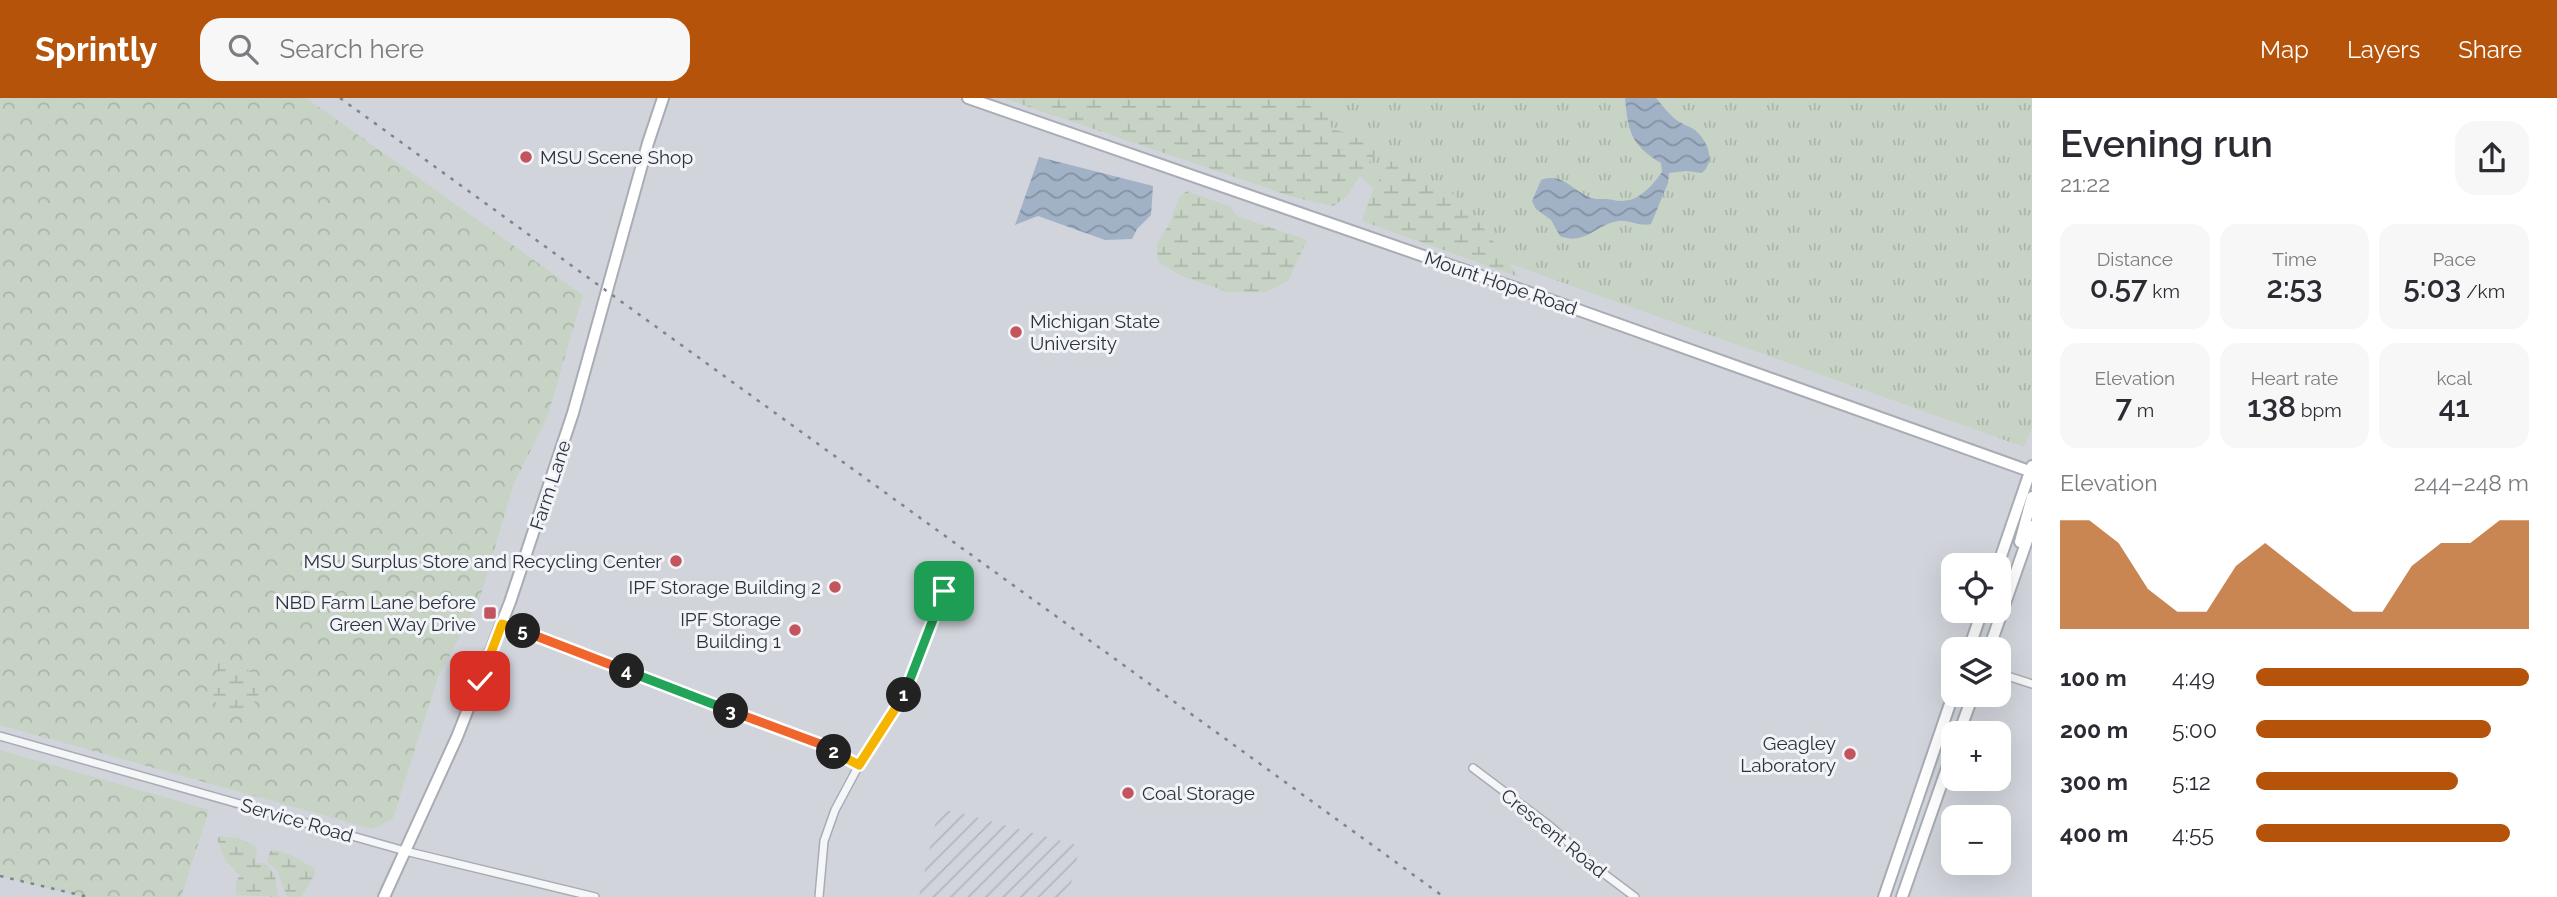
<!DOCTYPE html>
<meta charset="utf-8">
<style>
:root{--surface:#fff;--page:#f7f7f7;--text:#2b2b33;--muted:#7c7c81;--accent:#b45309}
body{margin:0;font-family:Raleway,sans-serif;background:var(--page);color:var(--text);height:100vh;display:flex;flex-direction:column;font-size:26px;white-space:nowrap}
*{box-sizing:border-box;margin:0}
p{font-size:23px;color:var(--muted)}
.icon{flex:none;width:38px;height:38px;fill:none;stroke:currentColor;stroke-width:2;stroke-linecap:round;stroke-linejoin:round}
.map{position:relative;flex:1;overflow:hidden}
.side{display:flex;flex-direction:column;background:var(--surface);width:525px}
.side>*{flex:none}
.fabs{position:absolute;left:1941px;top:455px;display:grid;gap:14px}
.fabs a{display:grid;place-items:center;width:70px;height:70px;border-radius:14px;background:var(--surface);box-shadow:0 7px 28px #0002;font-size:35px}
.pin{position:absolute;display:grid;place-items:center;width:60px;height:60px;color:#fff;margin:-30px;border-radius:14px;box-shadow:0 4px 10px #0006}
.km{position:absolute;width:35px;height:35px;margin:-18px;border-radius:50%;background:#222;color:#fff;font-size:19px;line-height:35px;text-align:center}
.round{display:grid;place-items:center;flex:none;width:74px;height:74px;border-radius:21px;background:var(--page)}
.overview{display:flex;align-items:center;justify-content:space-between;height:119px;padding:0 28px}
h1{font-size:38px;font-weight:600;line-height:52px}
.metrics{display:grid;grid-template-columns:repeat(3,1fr);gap:10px;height:119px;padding:7px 28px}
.metrics div{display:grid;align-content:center;border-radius:18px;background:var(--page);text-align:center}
.metrics b{font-size:30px;font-weight:600}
.metrics small{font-size:19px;font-weight:400}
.metrics p{font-size:19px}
.chart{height:196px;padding:14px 28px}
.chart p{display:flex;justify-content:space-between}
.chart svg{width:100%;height:126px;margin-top:7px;fill:var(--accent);opacity:.7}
ul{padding:0 28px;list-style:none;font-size:23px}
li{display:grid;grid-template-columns:112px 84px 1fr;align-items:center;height:52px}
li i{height:18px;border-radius:9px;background:var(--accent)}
header{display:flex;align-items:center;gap:42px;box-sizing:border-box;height:98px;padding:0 35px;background:var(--accent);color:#fff}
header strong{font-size:33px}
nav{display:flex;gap:38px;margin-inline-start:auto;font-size:24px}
.search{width:490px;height:63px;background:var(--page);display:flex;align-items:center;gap:18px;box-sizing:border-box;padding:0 24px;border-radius:21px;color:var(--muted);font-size:26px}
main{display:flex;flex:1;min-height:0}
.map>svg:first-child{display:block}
.built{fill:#d1d4db;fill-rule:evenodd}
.industrial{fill:url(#industrial-furrows)}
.grass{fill:url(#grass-tufts)}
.forest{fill:url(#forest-crowns)}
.wetland{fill:url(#wetland-marsh)}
.water{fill:url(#water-waves)}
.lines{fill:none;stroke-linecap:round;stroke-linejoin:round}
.street-casing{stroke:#a8acb4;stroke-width:10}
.secondary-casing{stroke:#a8acb4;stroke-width:14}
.street{stroke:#f5f6f8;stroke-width:7}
.secondary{stroke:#fff;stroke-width:10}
.rail{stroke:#7d8492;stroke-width:2.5;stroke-dasharray:3.5 7;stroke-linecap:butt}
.split-1-casing{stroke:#fff;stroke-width:14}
.split-2-casing{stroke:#fff;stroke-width:14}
.split-3-casing{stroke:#fff;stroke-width:14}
.split-4-casing{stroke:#fff;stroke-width:14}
.split-5-casing{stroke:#fff;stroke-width:14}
.split-6-casing{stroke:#fff;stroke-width:14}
.split-1{stroke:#22a559;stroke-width:9}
.split-2{stroke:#f5b400;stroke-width:9}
.split-3{stroke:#f0652b;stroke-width:9}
.split-4{stroke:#22a559;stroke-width:9}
.split-5{stroke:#f0652b;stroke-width:9}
.split-6{stroke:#f5b400;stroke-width:9}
.poi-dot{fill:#c3535d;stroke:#f2f4f7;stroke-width:2.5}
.labels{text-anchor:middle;stroke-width:6;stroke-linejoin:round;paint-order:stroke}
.poi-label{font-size:19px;fill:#2c3240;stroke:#f2f4f7;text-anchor:end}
.street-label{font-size:19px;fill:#2c3240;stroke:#f2f4f7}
</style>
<header>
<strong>Sprintly</strong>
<div class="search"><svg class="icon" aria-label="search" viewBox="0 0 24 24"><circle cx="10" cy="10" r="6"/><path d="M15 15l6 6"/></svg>Search here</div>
<nav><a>Map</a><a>Layers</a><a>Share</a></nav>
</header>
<main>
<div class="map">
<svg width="2032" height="799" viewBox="0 0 2032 799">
<defs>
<pattern id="industrial-furrows" width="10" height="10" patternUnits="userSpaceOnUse" patternTransform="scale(1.75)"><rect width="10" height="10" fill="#d1d4db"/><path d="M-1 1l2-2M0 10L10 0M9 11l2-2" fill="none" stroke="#b4b6bd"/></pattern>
<pattern id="grass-tufts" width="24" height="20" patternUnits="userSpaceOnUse" patternTransform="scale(1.75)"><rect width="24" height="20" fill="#c7d3c5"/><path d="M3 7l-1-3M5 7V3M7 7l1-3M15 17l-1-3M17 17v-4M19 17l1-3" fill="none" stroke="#abb6aa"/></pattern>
<pattern id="forest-crowns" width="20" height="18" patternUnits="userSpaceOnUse" patternTransform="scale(1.75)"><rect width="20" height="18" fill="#c7d3c5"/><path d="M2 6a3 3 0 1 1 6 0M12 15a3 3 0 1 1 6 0" fill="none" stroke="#abb6aa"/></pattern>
<pattern id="wetland-marsh" width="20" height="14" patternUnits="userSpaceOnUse" patternTransform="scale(1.75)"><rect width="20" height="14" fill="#c7d3c5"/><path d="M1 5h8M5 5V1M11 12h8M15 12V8" fill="none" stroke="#abb6aa"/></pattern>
<pattern id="water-waves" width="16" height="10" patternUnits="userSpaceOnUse" patternTransform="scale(1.75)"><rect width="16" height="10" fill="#a1b1c6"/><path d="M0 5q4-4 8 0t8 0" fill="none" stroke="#8391a2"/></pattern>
</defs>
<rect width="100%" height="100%" fill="#e3e5ea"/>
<path class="built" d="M 0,0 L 2032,0 L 2032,799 L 0,799 ZM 1953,467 L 1998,467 L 1998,513 L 1953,513 ZM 1953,551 L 1998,551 L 1998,597 L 1953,597 ZM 1953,635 L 1998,635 L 1998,681 L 1953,681 ZM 1953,719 L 1998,719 L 1998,765 L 1953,765 Z"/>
<path class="industrial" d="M 938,713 L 954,713 L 1080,748 L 1068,799 L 919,799 Z"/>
<path class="grass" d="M 1287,0 L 2032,0 L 2032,329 L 2024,349 L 1410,130 Z"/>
<g class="forest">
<path d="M 0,0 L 306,0 L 583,197 L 547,320 L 514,385 L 479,503 L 438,579 L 393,720 L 373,731 L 0,627 Z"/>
<path d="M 0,652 L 209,712 L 181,799 L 83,799 L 0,778 Z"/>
</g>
<g class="wetland">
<path d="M 1003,0 L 1323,0 L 1332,31 L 1351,36 L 1376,54 L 1346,99 L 1333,108 L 1293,99 Z"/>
<path d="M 1390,63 L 1455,97 L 1486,133 L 1519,179 L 1362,123 L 1372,94 Z"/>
<path d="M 1187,93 L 1231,109 L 1237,118 L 1307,142 L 1288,183 L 1266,194 L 1228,194 L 1182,178 L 1158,164 L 1157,146 L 1170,125 L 1179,99 Z"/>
<path d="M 218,565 L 244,569 L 262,583 C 260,600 246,626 225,614 C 221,611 216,605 213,601 Z"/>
<path d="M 220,738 L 238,740 L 255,748 L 257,753 L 255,765 L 265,765 L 275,777 L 278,799 L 236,797 L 236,784 L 240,777 L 225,762 L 217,741 Z"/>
<path d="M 276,752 L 293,758 L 315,771 L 315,776 L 301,799 L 287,799 L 278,774 L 267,763 L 270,753 Z"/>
</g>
<g class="water">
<path d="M 1625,0 L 1656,0 C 1662,7 1668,15 1675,21 C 1681,26 1689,28 1695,32 C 1708,43 1716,63 1702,75 L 1686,73 L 1669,75 L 1668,85 L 1651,126 C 1639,129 1629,121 1618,123 C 1595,127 1585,148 1560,138 L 1551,122 L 1536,111 L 1532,103 L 1541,82 C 1562,74 1573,93 1591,100 C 1598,102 1606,100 1613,102 C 1635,107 1649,92 1662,74 L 1661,65 C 1631,47 1628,34 1625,0 Z"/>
<path d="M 1039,59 L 1153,88 L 1151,117 L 1137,131 L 1132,141 L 1105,142 L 1038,118 L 1015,127 Z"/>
</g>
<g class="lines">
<defs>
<g id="street">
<path d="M 502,526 L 820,646 L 859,667"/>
<path d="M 1998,575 L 2032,586"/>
<path d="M 0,638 L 405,753 L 595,799"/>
<path d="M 1473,670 L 1550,728 L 1595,769 L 1635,799"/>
<path d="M 819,799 L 824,743 L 835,712 L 859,667 L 904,596 L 944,493"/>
</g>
<g id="secondary">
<path d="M 968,0 L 1556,204 L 2032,374"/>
<path d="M 2020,444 L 2032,399"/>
<path d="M 1998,467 L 2032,368"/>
<path d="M 1969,551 L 1982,513"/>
<path d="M 1989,551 L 2032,428"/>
<path d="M 1959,635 L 1973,597"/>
<path d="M 384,799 L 457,639 L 510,504 L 573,315 L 648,45 L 663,0"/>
<path d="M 1884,799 L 1953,597"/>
<path d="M 1902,799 L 1953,653"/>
</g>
</defs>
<use href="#street" class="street-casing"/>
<use href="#secondary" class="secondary-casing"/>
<use href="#street" class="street"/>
<use href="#secondary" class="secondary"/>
<g class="rail">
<path d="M 340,0 L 1444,799"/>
<path d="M 0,778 L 88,799"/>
</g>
</g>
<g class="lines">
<defs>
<path id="split-1" d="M 904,597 L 944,493"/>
<path id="split-2" d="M 834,654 L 859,667 L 904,597"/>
<path id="split-3" d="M 731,613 L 820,646 L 834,654"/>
<path id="split-4" d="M 627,573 L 731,613"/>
<path id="split-5" d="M 523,533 L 627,573"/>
<path id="split-6" d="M 480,583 L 502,526 L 523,533"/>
</defs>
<use href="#split-1" class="split-1-casing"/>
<use href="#split-2" class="split-2-casing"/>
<use href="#split-3" class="split-3-casing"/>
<use href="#split-4" class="split-4-casing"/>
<use href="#split-5" class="split-5-casing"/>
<use href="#split-6" class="split-6-casing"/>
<use href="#split-1" class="split-1"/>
<use href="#split-2" class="split-2"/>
<use href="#split-3" class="split-3"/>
<use href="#split-4" class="split-4"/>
<use href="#split-5" class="split-5"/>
<use href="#split-6" class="split-6"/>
</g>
<g class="poi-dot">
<circle cx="526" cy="59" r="7"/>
<circle cx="1016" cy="234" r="7"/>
<circle cx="676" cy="463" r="7"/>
<circle cx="835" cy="489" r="7"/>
<rect x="483" y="508" width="14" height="14" rx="3.5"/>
<circle cx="795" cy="532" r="7"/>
<circle cx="1850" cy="656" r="7"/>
<circle cx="1128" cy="695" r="7"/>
</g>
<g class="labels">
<g class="poi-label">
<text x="540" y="66" text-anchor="start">MSU Scene Shop</text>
<text x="1030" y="230" text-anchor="start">Michigan State<tspan x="1030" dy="22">University</tspan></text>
<text x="662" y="470">MSU Surplus Store and Recycling Center</text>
<text x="821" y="496">IPF Storage Building 2</text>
<text x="476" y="511">NBD Farm Lane before<tspan x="476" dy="22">Green Way Drive</tspan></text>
<text x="781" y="528">IPF Storage<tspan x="781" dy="22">Building 1</tspan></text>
<text x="1836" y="652">Geagley<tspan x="1836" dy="22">Laboratory</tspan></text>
<text x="1142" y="702" text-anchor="start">Coal Storage</text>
</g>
<g class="street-label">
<text transform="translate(1501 185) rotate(19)" y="7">Mount Hope Road</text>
<text transform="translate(550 387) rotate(-72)" y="7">Farm Lane</text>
<text transform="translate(297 722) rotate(16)" y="7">Service Road</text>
<text transform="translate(1554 735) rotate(39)" y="7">Crescent Road</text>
</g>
</g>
</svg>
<div class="fabs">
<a><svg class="icon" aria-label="locate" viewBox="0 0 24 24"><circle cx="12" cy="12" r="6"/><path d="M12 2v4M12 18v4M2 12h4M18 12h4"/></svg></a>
<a><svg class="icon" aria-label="layers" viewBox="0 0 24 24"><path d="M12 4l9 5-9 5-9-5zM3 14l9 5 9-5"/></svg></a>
<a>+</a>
<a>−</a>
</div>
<div class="pin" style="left:944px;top:493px;background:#1e9e55"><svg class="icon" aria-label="arrive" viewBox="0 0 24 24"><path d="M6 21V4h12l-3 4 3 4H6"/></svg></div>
<div class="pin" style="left:480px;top:583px;background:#d93025"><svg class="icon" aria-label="check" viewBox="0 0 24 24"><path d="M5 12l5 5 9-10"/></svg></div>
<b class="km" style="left:904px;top:597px">1</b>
<b class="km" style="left:834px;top:654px">2</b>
<b class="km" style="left:731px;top:613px">3</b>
<b class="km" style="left:627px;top:573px">4</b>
<b class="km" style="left:523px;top:533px">5</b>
</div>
<section class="side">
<div class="overview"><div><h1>Evening run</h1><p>21:22</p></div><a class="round"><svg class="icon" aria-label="share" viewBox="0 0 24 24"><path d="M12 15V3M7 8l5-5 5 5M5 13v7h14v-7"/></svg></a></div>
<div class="metrics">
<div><p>Distance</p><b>0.57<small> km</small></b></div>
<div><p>Time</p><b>2:53</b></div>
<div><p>Pace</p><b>5:03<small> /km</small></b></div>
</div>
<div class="metrics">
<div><p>Elevation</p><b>7<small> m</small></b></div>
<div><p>Heart rate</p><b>138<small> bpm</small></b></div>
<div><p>kcal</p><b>41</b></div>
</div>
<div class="chart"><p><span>Elevation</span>244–248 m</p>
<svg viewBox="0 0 160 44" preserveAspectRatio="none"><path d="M0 44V6L10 6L20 14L30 30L40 38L50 38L60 22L70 14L80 22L90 30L100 38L110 38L120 22L130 14L140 14L150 6L160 6V44z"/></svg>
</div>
<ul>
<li><b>100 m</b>4:49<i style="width:100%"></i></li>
<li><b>200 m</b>5:00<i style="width:86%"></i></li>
<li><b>300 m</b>5:12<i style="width:74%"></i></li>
<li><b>400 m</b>4:55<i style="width:93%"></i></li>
</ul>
</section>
</main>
